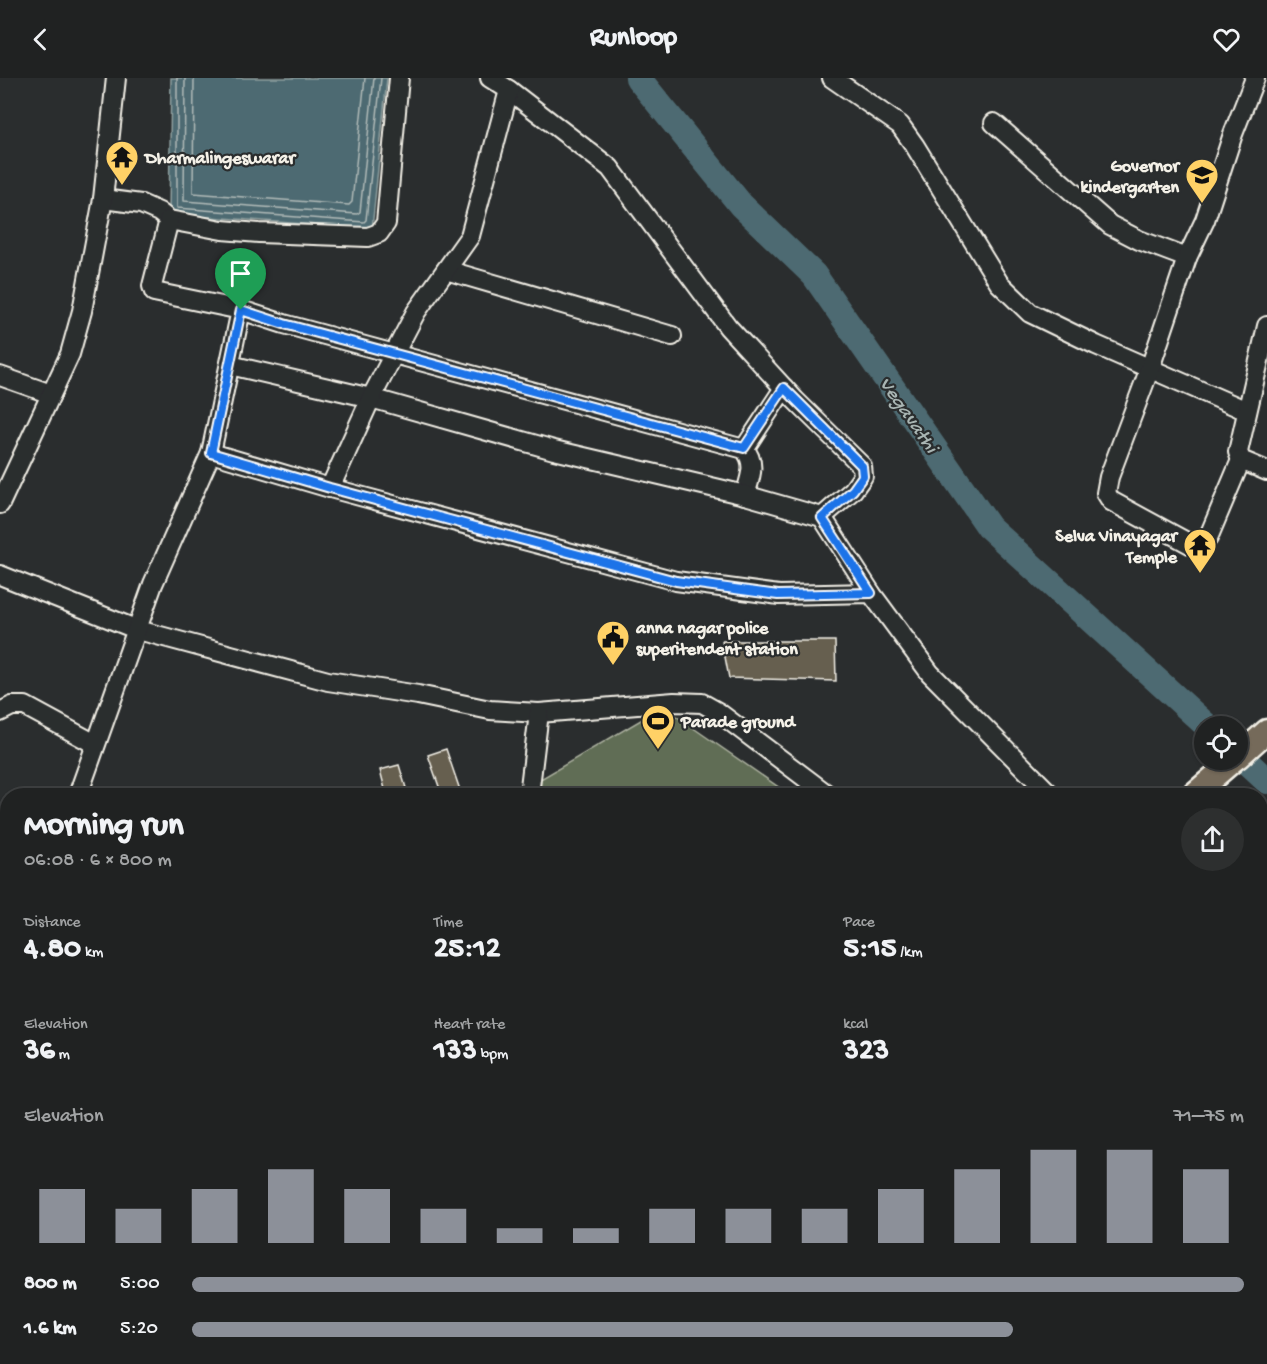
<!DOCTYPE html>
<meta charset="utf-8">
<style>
:root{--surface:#202222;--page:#2d2f2f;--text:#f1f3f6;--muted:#a2a4a5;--line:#3d3f40;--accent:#8c9099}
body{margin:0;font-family:"Gochi Hand",sans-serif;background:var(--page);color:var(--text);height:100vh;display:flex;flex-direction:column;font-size:22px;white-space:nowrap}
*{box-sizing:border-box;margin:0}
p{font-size:20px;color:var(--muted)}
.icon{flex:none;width:33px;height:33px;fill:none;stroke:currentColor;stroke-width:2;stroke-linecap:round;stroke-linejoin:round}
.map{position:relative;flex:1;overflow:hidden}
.side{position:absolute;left:0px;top:710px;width:1268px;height:578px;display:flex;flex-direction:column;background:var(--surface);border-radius:24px 24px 0 0;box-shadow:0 2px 4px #0004,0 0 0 2px var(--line)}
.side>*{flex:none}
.tools{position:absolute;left:1194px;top:638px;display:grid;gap:12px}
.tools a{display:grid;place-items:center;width:54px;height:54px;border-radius:50%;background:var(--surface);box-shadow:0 2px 4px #0004,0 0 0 2px var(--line);font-size:30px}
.pin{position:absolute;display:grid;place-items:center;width:51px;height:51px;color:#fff;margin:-62px -26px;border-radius:50% 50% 50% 0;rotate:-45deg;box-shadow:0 0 6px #0007}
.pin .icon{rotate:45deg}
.round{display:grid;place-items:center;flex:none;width:63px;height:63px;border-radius:32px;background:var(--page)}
.headline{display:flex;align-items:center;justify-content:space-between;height:102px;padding:0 24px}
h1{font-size:33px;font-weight:700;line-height:45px}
.figures{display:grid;grid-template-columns:repeat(3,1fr);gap:9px;height:102px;padding:6px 24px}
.figures div{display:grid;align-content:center}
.figures b{font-size:30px;font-weight:700}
.figures small{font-size:16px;font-weight:400}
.figures p{font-size:16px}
.chart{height:168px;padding:12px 24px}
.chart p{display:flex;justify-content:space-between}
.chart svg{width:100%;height:108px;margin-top:6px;stroke:var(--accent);stroke-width:6}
ul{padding:0 24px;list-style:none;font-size:20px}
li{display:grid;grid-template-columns:96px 72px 1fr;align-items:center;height:45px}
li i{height:15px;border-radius:8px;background:var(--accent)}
header{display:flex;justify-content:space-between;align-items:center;height:78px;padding:0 24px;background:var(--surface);font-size:27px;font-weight:700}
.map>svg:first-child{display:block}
.green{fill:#606d54;stroke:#aaaf9e;stroke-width:1.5}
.water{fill:#4e6b72;stroke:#90a1a1;stroke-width:1.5}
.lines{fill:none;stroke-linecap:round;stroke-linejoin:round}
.shore{stroke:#b2bbb9;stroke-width:1.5}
.river{stroke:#4e6b72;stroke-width:26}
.building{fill:#665f4f;stroke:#f4f1e8;stroke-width:1.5}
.minor-casing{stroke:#f4f1e8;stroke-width:22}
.major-casing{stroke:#f4f1e8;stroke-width:27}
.minor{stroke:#2a2d2e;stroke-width:18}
.major{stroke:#746a5a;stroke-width:22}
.route-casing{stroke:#fff;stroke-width:12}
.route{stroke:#1a73e8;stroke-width:8}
.labels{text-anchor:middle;stroke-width:4.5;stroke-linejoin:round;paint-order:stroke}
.poi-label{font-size:18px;font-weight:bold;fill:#f4f1e8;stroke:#2a2d2e;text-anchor:start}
.water-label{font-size:20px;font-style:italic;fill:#a9b5b3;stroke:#2a2d2e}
</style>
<header><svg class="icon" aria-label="back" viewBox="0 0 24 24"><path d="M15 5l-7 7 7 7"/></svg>Runloop<svg class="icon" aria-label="heart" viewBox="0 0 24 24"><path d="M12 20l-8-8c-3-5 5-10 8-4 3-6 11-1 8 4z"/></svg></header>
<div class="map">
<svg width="1267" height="1286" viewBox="0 0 1267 1286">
<rect width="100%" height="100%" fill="#2a2d2e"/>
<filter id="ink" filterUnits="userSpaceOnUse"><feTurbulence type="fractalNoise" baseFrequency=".0167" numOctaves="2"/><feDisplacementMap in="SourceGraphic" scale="12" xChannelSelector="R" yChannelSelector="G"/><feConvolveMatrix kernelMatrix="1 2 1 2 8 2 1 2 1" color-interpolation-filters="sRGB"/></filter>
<g filter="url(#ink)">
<path class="green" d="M 663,629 L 790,717 L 519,717 L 517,715 Z"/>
<path class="water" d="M 171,0 L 387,0 L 372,151 L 169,136 Z"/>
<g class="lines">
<g class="shore">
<path d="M 177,0 L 177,130 L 364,144 L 366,142 L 381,0"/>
<path d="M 185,0 L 184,123 L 357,136 L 360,134 L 374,0"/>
<path d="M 194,0 L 193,115 L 349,127 L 352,124 L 365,0"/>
</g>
<g class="river">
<path d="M 638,0 L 741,127 L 814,197 L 989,449 L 1207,648"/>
<path d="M 1238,676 L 1267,703"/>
</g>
</g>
<g class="building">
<path d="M 722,563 L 835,563 L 836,603 L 729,600 Z"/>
<path d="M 446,671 L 460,712 L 442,717 L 428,677 Z"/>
<path d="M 399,687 L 406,710 L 386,715 L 380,692 Z"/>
</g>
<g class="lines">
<defs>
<g id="minor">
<path d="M 832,0 L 900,47 L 915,68 L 999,205 L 1030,235 L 1096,267 L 1247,333"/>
<path d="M 509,12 L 610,90 L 728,249 L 795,322 L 862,388 L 863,398 L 853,412 L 822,439"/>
<path d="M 994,45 L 1110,147 L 1139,162 L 1187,180"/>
<path d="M 103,121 L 141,126 L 159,134 L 169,142 L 222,152 L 259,155 L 368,159 L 379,155 L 386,145 L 399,0"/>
<path d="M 446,192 L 672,258"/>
<path d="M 241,232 L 284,246 L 744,371 C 757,385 750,400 745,417"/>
<path d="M 1267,248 L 1238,374 L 1241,382 L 1267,393"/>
<path d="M 230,287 L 371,320 L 554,372 L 745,417 L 822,439 L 871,515"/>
<path d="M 0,298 L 51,316"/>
<path d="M 744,371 L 784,310"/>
<path d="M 211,375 L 330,410 L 676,503 L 779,517 L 871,515 L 930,595 L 1051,717"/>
<path d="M 1241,382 L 1208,460 L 1200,467 L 1192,467 L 1111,423 L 1106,415 L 1109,399 L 1150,290 L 1187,180 L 1205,142 L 1233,56 L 1255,0"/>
<path d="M 330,410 L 371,320 L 416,234 L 470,158 L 509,12 L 490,0"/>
<path d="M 0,426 L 70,276 L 82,233 L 103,121 L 116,0"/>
<path d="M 0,497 L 138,552 L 328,603 L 418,617 L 490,632 L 539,635 L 674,624 L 702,625 L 718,634 L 828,717"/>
<path d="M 0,634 L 12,628 L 25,628 L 95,666"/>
<path d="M 78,717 L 153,506 L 211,375 L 241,232 L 154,214 L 152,208 L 169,142"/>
<path d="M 529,717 L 539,635"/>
<path d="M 1260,863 L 1267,870"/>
<path d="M 0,900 L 8,881"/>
<path d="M 1260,952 L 1267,956"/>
<path d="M 0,967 L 8,970"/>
<path d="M 0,1045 L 8,1049"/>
<path d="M 0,1084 L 8,1071"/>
<path d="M 1260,1241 L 1267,1245"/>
<path d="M 0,1245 L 8,1233"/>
<path d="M 47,1280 L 57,1286"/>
<path d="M 139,1280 L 142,1286"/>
<path d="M 306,1280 L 315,1286"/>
<path d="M 457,1280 L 460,1286"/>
<path d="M 800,1280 L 813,1286"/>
<path d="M 1075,1280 L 1089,1286"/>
<path d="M 607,1286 L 614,1280"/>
<path d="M 991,1286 L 994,1280"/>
</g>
<g id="major">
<path d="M 1238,679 L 1267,653"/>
<path d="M 1193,717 L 1235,681"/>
<path d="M 561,1286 L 569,1280"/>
</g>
</defs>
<use href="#minor" class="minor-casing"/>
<use href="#major" class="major-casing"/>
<use href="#minor" class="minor"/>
<use href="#major" class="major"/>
</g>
</g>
<g class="lines" filter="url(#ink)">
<defs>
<path id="route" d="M 241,232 L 284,246 L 744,370 L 784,310 L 862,388 L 863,398 L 853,412 L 822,440 L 871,515 L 778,517 L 676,503 L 330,410 L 211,375 Z"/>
</defs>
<use href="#route" class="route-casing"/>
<use href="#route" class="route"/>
</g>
<defs>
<symbol id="temple-pin" viewBox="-11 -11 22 30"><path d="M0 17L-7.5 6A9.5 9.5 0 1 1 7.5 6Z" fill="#ffd166" stroke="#2a2d2e"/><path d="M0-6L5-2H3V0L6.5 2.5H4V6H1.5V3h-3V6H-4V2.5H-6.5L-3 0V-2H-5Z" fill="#111"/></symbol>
<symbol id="school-pin" viewBox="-11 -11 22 30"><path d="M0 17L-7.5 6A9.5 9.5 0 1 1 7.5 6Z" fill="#ffd166" stroke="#2a2d2e"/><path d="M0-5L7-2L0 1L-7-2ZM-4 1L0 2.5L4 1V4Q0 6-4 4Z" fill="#111"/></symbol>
<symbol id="civic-pin" viewBox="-11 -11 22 30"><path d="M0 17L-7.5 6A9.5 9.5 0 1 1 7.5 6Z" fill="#ffd166" stroke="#2a2d2e"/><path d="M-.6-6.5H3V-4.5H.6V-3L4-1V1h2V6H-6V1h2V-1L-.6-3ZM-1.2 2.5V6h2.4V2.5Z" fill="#111"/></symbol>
<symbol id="stadium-pin" viewBox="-11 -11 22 30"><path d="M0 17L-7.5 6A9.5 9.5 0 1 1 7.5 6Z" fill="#ffd166" stroke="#2a2d2e"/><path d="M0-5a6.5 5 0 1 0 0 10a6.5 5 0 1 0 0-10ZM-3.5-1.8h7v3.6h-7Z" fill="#111"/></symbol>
</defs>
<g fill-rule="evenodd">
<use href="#temple-pin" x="103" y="60" width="38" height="52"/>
<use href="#school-pin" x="1183" y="78" width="38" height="52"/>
<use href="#temple-pin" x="1181" y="448" width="38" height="52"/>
<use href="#civic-pin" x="594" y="540" width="38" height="52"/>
<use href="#stadium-pin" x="639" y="624" width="38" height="52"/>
</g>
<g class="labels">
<g class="poi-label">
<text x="145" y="85">Dharmalingeswarar</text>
<text x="1179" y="93" text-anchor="end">Governor<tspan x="1179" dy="21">kindergarten</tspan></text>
<text x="1177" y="463" text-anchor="end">Selva Vinayagar<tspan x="1177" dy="21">Temple</tspan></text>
<text x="636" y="555">anna nagar police<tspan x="636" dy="21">superitendent station</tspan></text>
<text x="681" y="649">Parade ground</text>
</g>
<g class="water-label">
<text transform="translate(910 336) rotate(55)" y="7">Vegavathi</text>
</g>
</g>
</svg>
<div class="tools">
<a><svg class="icon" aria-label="locate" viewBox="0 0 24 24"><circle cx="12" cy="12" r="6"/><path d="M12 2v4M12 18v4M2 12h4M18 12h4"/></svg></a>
</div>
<div class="pin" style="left:241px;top:232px;background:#1e9e55"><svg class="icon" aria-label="arrive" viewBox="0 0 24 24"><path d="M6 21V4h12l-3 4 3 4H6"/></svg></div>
<section class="side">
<div class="headline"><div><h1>Morning run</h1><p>06:08 · 6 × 800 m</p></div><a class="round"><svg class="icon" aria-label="share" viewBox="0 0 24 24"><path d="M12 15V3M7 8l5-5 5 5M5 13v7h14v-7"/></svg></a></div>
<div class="figures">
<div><p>Distance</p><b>4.80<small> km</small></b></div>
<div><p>Time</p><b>25:12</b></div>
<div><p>Pace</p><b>5:15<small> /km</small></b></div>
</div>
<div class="figures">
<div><p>Elevation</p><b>36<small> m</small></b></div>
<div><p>Heart rate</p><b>133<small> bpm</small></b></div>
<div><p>kcal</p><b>323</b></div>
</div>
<div class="chart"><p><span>Elevation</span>71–75 m</p>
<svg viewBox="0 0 160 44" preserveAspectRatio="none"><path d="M5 44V22M15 44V30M25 44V22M35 44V14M45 44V22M55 44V30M65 44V38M75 44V38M85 44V30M95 44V30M105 44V30M115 44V22M125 44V14M135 44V6M145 44V6M155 44V14"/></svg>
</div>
<ul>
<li><b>800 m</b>5:00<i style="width:100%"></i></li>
<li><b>1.6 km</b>5:20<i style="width:78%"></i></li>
</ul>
</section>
</div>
